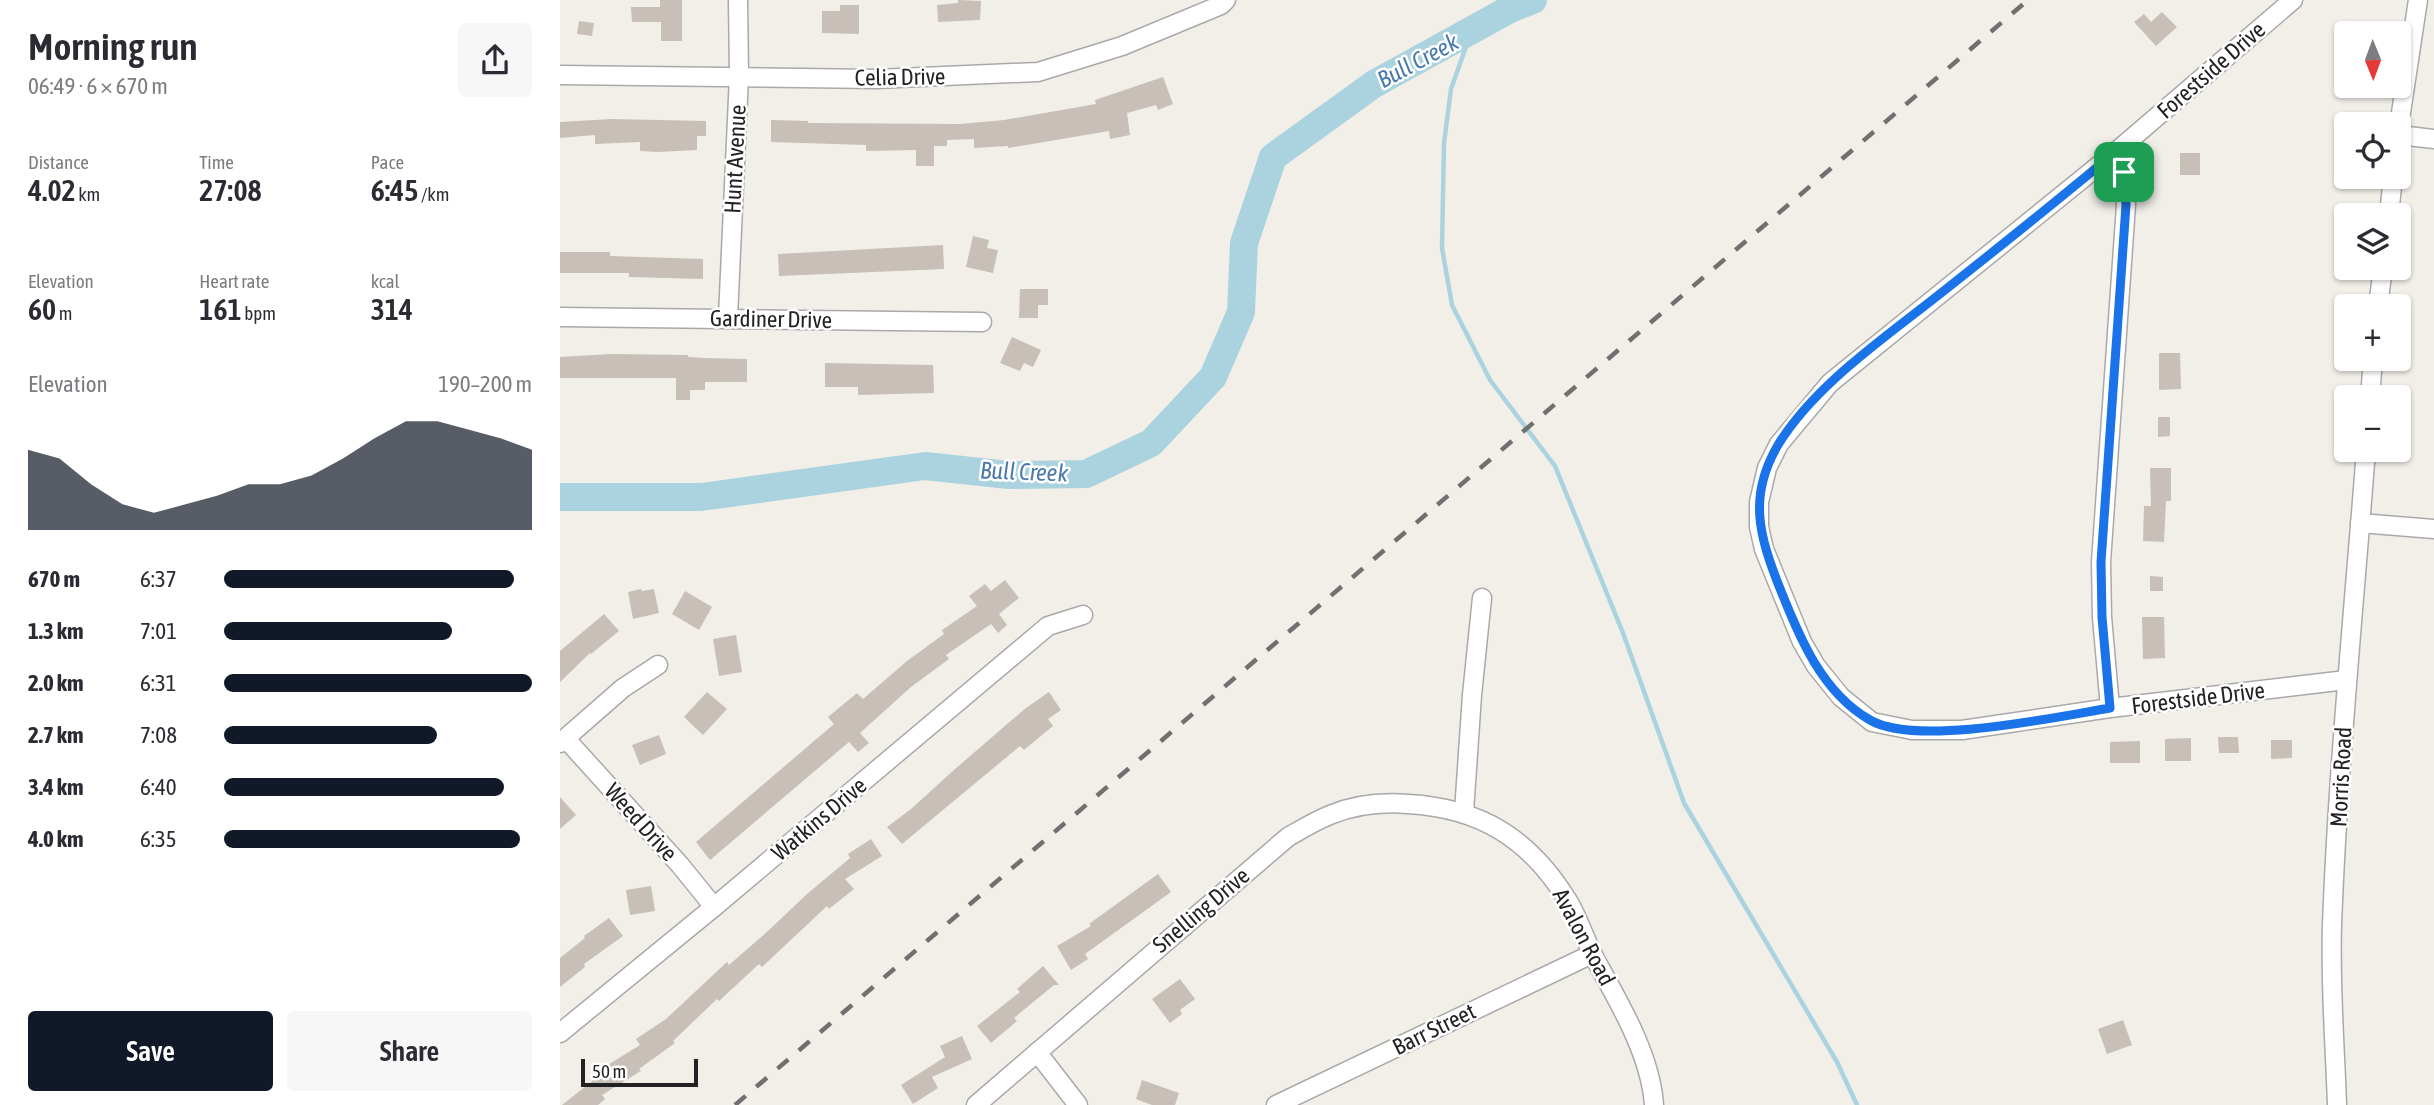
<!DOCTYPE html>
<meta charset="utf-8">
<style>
:root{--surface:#fff;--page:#f7f7f7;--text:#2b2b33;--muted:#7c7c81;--accent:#111827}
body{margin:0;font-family:"Asap Condensed",sans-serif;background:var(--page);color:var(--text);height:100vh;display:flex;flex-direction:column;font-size:26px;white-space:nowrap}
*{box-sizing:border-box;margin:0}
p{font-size:23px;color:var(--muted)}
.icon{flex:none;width:38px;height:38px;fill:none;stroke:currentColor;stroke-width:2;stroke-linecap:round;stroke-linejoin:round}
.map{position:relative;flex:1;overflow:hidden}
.sheet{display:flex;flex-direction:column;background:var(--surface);width:560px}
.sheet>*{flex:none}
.needle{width:46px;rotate:179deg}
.controls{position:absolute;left:1774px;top:21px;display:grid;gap:14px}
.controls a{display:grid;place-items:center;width:77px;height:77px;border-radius:7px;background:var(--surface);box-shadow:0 2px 5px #0004;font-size:35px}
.scale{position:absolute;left:21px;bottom:18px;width:117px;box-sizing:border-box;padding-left:7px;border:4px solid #222;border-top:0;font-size:19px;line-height:24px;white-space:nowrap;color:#222;-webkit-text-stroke:5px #fff;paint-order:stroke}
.pin{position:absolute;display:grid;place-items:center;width:60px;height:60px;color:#fff;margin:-30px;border-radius:14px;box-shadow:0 4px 10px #0006}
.round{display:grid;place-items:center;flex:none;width:74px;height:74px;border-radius:7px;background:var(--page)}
.head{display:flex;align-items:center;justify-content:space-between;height:119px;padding:0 28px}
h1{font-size:38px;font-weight:600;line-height:52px}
.metrics{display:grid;grid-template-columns:repeat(3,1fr);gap:10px;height:119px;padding:7px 28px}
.metrics div{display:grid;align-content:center}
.metrics b{font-size:30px;font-weight:600}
.metrics small{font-size:19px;font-weight:400}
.metrics p{font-size:19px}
.chart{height:196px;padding:14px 28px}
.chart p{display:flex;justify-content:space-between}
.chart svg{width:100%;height:126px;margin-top:7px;fill:var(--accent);opacity:.7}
.action{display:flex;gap:14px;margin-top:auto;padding:14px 28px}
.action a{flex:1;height:80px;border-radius:7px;background:var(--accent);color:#fff;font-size:28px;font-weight:600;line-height:80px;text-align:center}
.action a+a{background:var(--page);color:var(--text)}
ul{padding:0 28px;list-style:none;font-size:23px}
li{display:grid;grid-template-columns:112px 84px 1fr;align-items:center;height:52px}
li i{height:18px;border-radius:9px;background:var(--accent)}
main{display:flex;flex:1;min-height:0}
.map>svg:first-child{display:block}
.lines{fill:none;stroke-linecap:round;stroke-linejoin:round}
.stream{stroke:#aad3df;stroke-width:4.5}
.river{stroke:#aad3df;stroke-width:28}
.building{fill:#c7bfb8}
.minor-casing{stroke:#a9a9a9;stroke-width:21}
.minor{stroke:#fff;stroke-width:18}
.rail{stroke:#707070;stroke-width:4.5;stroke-dasharray:14 14;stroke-linecap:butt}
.route-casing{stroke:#fff;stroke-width:14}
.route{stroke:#1a73e8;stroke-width:9}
.labels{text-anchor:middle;stroke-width:5;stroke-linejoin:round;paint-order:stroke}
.street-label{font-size:23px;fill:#222;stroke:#fff}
.water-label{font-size:24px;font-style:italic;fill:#4a7aab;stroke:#fff}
</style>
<main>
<section class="sheet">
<div class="head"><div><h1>Morning run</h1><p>06:49 · 6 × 670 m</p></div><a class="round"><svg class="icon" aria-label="share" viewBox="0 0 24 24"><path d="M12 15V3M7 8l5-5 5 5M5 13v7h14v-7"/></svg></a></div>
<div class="metrics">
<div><p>Distance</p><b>4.02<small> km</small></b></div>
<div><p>Time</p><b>27:08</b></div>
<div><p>Pace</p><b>6:45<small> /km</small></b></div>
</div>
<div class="metrics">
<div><p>Elevation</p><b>60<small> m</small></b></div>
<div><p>Heart rate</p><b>161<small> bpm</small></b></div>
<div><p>kcal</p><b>314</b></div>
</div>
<div class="chart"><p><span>Elevation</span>190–200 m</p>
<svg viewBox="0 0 160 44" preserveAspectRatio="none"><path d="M0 44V16L10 19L20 28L30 35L40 38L50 35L60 32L70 28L80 28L90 25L100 19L110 12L120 6L130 6L140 9L150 12L160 16V44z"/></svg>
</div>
<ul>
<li><b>670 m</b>6:37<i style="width:94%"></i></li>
<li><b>1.3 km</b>7:01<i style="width:74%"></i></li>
<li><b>2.0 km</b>6:31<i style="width:100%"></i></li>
<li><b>2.7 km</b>7:08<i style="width:69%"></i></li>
<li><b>3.4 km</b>6:40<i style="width:91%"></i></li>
<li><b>4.0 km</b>6:35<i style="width:96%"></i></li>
</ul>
<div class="action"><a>Save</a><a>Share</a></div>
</section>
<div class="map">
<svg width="1874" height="1105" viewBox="0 0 1874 1105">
<rect width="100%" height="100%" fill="#f2efe9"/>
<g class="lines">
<path class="stream" d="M 912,30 L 891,89 L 884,143 L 882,248 L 892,305 L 930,380 L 995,466 L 1063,633 L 1124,803 L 1277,1062 L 1297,1105"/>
<path class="river" d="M 0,497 L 141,497 L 365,466 L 449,475 L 526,474 L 591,443 L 653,377 L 681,312 L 684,243 L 713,157 L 814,84 L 950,9 L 973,0"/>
</g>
<g class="building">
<path d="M 100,0 L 122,0 L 122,41 L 101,41 L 101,22 L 72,22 L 71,7 L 100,7 Z"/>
<path d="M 398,0 L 421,1 L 420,20 L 378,22 L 377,5 L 398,3 Z"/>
<path d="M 280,5 L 299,5 L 299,34 L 262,33 L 262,11 L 280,11 Z"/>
<path d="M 1602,12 L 1617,27 L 1596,46 L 1574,22 L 1584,14 L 1591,22 Z"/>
<path d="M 19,21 L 34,23 L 32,36 L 17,34 Z"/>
<path d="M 603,77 L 613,104 L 598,110 L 596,105 L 567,113 L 570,135 L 550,139 L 549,131 L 448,148 L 448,146 L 414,148 L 414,139 L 387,140 L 387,146 L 374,146 L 374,166 L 356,166 L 356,150 L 306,151 L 306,145 L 211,142 L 211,120 L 248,121 L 248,123 L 400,124 L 444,120 L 536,104 L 535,100 Z"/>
<path d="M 52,119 L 146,121 L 146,136 L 137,136 L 137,150 L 98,152 L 80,151 L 80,142 L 35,144 L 35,135 L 0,138 L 0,122 Z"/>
<rect x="1620" y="153" width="20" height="22"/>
<path d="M 413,236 L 429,240 L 427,248 L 438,250 L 433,273 L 406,267 Z"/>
<path d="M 383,245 L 384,269 L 219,276 L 218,254 Z"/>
<path d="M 0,252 L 50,252 L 50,256 L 143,259 L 143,279 L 69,277 L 69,273 L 0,273 Z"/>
<path d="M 460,289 L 488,289 L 488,305 L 478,305 L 478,318 L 459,318 Z"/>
<path d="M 452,337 L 481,350 L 473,367 L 464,363 L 460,371 L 440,363 Z"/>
<path d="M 1599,353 L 1620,353 L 1621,389 L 1599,390 Z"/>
<path d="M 51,354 L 128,355 L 128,357 L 145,358 L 187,359 L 187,382 L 145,382 L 145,390 L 130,390 L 130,400 L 116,400 L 116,378 L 0,378 L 0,357 Z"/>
<path d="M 265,363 L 373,365 L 374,393 L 298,395 L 298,387 L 265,387 Z"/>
<path d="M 1598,417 L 1610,417 L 1610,436 L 1598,437 Z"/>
<path d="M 1590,468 L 1611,468 L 1611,501 L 1606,501 L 1604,542 L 1583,541 L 1584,506 L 1591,506 Z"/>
<path d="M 1590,576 L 1603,577 L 1603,591 L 1590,591 Z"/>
<path d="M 445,580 L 459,598 L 439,614 L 447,625 L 438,633 L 431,624 L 386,655 L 389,659 L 351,687 L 300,733 L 309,743 L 298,752 L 289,742 L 150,860 L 136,842 L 274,724 L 268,717 L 297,693 L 303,699 L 347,661 L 384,634 L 382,630 L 417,606 L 409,596 L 425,584 L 431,591 Z"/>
<path d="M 81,589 L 82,591 L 94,589 L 99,613 L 73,619 L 68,592 Z"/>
<path d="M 125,591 L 152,607 L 139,630 L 112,614 Z"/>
<path d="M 44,614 L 59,631 L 31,654 L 30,653 L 0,682 L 0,651 Z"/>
<path d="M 1582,617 L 1604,617 L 1605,658 L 1583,659 Z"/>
<path d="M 176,635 L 182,672 L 159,676 L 153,639 Z"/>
<path d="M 147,692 L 167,709 L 143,735 L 124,717 Z"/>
<path d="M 489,692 L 501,710 L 488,719 L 493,726 L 464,750 L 460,746 L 342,844 L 327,827 L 351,809 L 395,769 L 466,708 Z"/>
<path d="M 99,735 L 106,754 L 80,765 L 72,745 Z"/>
<path d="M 1658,737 L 1678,737 L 1679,753 L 1659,753 Z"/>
<path d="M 1631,738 L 1631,761 L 1605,761 L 1605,739 Z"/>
<path d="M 1711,740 L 1732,740 L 1732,758 L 1711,759 Z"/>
<path d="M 1580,741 L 1580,763 L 1550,763 L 1550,742 Z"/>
<path d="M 0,797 L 16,815 L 0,829 Z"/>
<path d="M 311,839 L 322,856 L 285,879 L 294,889 L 269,909 L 267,906 L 202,967 L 199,964 L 159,1001 L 157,999 L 113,1041 L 115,1043 L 79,1069 L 81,1071 L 42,1095 L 45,1099 L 38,1105 L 2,1105 L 40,1075 L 38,1071 L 80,1045 L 76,1039 L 106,1019 L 167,962 L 169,965 L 209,930 L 247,894 L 290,858 L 288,854 Z"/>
<path d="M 598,874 L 611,892 L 525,954 L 528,959 L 511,970 L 497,946 L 531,926 L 529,924 Z"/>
<path d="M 91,886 L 95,911 L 70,915 L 66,890 Z"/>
<path d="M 49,918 L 63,936 L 24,964 L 25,967 L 0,987 L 0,958 L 25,938 L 24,936 Z"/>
<path d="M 483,966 L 499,985 L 494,985 L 454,1018 L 457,1021 L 431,1043 L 417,1026 L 460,992 L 457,989 Z"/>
<path d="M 620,979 L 635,999 L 620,1010 L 622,1014 L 610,1023 L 592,999 Z"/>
<path d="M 1563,1020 L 1572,1045 L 1547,1054 L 1538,1029 Z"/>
<path d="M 402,1036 L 412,1059 L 372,1077 L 378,1088 L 353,1104 L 341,1085 L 385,1057 L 380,1046 Z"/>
<path d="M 582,1080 L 619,1093 L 615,1105 L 592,1105 L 576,1099 Z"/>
</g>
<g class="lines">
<defs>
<g id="minor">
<path d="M 1733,0 L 1558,150 L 1270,383 L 1219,444 L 1207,468 L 1199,502 L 1199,527 L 1204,549 L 1242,642 L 1256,666 L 1281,697 L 1312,722 L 1352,730 L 1402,730 L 1550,708 L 1786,680"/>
<path d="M 0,75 L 316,79 L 478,72 L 562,46 L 661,5 L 666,0"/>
<path d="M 1839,126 L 1858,0"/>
<path d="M 1839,135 L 1874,139"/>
<path d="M 1829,215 L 1833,177"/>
<path d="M 1818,306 L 1823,268"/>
<path d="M 0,317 L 422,322"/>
<path d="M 168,317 L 179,76 L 178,0"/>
<path d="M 1810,397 L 1813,359"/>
<path d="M 1800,523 L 1874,529"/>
<path d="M 1550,708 L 1542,617 L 1541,562 L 1566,205 L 1564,172 L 1558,150"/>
<path d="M 6,739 L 120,865 L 154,907"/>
<path d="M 0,743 L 63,688 L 98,665"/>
<path d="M 904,812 L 912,695 L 922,598"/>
<path d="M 0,1033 L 154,907 L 488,626 L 523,615"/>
<path d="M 477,1052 L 518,1105"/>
<path d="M 416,1105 L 728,837 C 742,829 755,821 770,815 C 794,805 822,802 848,804 C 921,808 970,839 1008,901 C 1019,919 1025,940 1035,959 C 1059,1002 1091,1056 1094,1105"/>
<path d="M 716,1105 L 1032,954"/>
<path d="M 1777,1105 C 1775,1045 1770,985 1772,925 C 1778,766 1794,608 1806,450"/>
</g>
</defs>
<use href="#minor" class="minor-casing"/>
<use href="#minor" class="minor"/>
<path class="rail" d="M 175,1105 L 1468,0"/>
</g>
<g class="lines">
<defs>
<path id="route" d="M 1558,150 L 1564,172 L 1566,205 L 1541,562 L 1542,617 L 1550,708 C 1496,717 1356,747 1310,720 C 1261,692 1239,636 1219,586 C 1199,535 1188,496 1218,445 C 1254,386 1323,339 1376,297 C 1437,249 1498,200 1558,150 Z"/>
</defs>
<use href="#route" class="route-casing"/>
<use href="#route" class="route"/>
</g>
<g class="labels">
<g class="street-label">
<text transform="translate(1651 70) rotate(-41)" y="8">Forestside Drive</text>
<text transform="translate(340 77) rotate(-1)" y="8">Celia Drive</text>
<text transform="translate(175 159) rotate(-87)" y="8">Hunt Avenue</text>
<text transform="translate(211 319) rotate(1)" y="8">Gardiner Drive</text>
<text transform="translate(1638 698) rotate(-7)" y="8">Forestside Drive</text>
<text transform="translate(1781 777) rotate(-87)" y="8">Morris Road</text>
<text transform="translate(259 819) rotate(-40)" y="8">Watkins Drive</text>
<text transform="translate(81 822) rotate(48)" y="8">Weed Drive</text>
<text transform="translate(641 910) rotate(-40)" y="8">Snelling Drive</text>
<text transform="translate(1024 937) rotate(62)" y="8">Avalon Road</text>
<text transform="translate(874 1029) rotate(-26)" y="8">Barr Street</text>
</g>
<g class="water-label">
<text transform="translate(858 61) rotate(-28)" y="8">Bull Creek</text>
<text transform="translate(464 472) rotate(2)" y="8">Bull Creek</text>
</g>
</g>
</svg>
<div class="controls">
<a><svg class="needle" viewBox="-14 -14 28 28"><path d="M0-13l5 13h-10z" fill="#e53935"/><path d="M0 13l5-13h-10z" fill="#7c7c81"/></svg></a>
<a><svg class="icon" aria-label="locate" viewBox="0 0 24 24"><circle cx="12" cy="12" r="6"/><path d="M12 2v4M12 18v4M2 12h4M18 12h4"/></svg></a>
<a><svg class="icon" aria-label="layers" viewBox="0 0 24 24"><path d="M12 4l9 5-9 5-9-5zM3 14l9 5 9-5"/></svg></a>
<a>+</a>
<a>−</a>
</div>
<div class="scale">50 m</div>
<div class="pin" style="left:1564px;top:172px;background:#1e9e55"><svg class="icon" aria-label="arrive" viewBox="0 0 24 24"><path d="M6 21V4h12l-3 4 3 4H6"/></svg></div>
</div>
</main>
